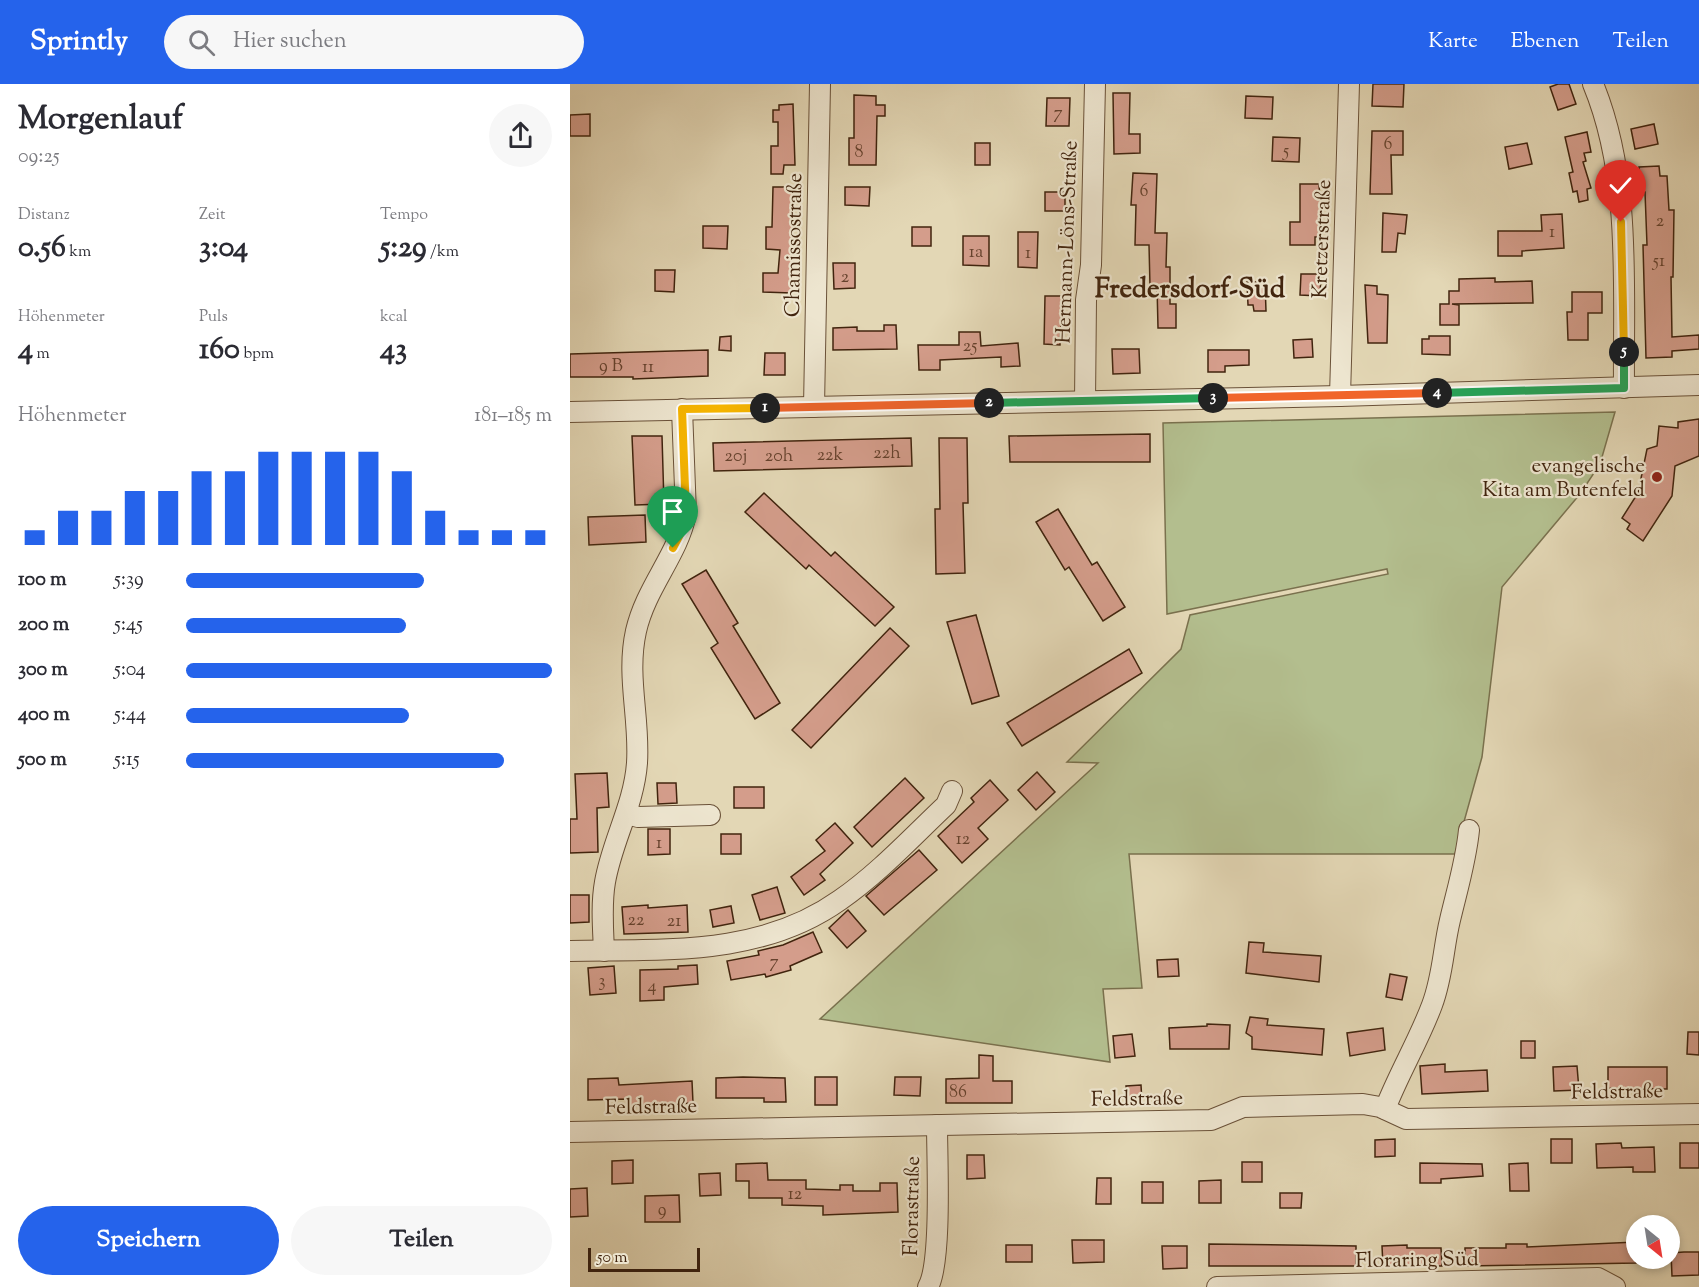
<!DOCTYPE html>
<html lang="de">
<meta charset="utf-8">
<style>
:root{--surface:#fff;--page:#f7f7f7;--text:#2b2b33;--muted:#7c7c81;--accent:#2563eb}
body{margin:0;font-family:"Sorts Mill Goudy",serif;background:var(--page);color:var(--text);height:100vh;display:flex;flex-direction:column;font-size:22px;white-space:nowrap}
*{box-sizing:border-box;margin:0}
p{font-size:20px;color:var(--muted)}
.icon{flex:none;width:33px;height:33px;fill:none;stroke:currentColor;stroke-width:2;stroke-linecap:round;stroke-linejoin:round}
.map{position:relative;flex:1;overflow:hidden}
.details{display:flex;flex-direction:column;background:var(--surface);width:570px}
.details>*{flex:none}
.needle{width:39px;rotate:150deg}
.controls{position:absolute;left:1056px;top:1131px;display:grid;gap:12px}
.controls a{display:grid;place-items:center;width:54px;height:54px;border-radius:50%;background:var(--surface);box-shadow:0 3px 9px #0003;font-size:30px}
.scale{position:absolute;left:18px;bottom:15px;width:112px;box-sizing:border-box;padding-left:6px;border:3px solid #41240e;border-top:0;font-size:16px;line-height:21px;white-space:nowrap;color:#41240e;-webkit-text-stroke:4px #ede5cf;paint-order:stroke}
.pin{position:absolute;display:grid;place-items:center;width:51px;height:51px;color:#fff;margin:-62px -26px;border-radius:50% 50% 50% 0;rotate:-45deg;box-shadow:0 0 6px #0007}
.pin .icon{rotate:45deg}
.km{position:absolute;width:30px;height:30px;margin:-15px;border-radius:50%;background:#222;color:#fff;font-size:16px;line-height:30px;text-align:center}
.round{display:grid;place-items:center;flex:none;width:63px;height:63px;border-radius:32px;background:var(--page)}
.summary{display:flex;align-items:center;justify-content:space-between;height:102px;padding:0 18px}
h1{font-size:33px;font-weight:700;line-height:45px}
.stats{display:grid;grid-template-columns:repeat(3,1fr);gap:9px;height:102px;padding:6px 18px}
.stats div{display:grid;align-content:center}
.stats b{font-size:30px;font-weight:700}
.stats small{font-size:16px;font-weight:400}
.stats p{font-size:16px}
.chart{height:168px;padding:12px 18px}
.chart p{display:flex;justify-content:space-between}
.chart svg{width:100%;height:108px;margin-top:6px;stroke:var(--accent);stroke-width:6}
.cta{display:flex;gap:12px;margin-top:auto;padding:12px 18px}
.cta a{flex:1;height:69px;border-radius:36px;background:var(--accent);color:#fff;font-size:24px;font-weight:700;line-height:69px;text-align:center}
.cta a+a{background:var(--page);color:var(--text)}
ul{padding:0 18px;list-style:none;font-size:20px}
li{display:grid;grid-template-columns:96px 72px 1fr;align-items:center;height:45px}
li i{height:15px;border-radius:8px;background:var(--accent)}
header{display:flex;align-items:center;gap:36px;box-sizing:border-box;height:84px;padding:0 30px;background:var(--accent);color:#fff}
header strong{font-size:28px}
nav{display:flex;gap:33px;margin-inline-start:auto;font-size:21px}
.search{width:420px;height:54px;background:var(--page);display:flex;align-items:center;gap:15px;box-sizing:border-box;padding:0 21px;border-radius:33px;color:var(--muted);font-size:22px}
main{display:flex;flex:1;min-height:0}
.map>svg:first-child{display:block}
.green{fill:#b3be8e;stroke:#7a714e;stroke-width:1.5}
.building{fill:#d49d8b;stroke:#41240e;stroke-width:1.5}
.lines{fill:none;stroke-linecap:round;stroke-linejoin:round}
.minor-casing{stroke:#6a5138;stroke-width:22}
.minor{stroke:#ede5cf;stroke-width:20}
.split-1-casing{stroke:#fff;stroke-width:12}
.split-2-casing{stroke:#fff;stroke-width:12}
.split-3-casing{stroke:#fff;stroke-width:12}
.split-4-casing{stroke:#fff;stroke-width:12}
.split-5-casing{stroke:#fff;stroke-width:12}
.split-6-casing{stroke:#fff;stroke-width:12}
.split-1{stroke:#f5b400;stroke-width:8}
.split-2{stroke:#f0652b;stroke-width:8}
.split-3{stroke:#22a559;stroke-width:8}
.split-4{stroke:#f0652b;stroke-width:8}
.split-5{stroke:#22a559;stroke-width:8}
.split-6{stroke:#f5b400;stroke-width:8}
.poi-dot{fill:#8f2418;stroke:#ede5cf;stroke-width:2}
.labels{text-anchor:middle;stroke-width:4.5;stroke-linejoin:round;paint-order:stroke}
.number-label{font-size:18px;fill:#66422d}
.street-label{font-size:21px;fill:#41240e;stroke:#ede5cf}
.poi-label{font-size:21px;fill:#41240e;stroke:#ede5cf;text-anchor:end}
.district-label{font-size:27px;font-weight:bold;fill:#41240e;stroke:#ede5cf}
</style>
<header>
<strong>Sprintly</strong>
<div class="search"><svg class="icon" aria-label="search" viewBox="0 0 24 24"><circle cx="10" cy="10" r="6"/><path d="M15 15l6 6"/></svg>Hier suchen</div>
<nav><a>Karte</a><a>Ebenen</a><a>Teilen</a></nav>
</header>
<main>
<section class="details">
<div class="summary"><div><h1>Morgenlauf</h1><p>09:25</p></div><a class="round"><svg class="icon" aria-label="share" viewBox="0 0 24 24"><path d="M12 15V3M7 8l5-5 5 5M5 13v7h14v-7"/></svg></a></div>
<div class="stats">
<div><p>Distanz</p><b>0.56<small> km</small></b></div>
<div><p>Zeit</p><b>3:04</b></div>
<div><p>Tempo</p><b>5:29<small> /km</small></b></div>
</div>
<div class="stats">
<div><p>Höhenmeter</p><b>4<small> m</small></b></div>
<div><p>Puls</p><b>160<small> bpm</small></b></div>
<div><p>kcal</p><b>43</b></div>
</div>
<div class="chart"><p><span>Höhenmeter</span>181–185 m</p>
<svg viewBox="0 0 160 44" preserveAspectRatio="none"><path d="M5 44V38M15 44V30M25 44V30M35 44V22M45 44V22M55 44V14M65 44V14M75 44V6M85 44V6M95 44V6M105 44V6M115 44V14M125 44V30M135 44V38M145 44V38M155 44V38"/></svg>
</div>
<ul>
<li><b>100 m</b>5:39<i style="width:65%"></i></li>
<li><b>200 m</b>5:45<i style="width:60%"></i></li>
<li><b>300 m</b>5:04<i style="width:100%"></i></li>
<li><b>400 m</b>5:44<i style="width:61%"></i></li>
<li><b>500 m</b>5:15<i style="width:87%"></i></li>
</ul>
<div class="cta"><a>Speichern</a><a>Teilen</a></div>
</section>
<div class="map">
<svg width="1129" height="1203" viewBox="0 0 1129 1203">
<rect width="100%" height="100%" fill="#e3d7b5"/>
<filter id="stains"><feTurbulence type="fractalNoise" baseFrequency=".00333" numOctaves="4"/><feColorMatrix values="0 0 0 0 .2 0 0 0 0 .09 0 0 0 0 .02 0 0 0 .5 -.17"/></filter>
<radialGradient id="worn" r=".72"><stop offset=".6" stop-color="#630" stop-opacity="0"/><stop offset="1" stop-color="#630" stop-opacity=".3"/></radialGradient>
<path class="green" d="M 1045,328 L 1030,380 L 1010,410 L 932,503 L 912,673 L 885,770 L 559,770 L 572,904 L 533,905 L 540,978 L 250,935 L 528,679 L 497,678 L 611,565 L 620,531 L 818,490 L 817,485 L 597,530 L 593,339 Z"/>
<g class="building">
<path d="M 803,0 L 834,0 L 833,23 L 802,22 Z"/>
<path d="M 988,0 L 999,0 L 1006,20 L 988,26 L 980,3 Z"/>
<path d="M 543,9 L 560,9 L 559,50 L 570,50 L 570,69 L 544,70 Z"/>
<path d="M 284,11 L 306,12 L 306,21 L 315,21 L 315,32 L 307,32 L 306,81 L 279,81 L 279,54 L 284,54 Z"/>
<path d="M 676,12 L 703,13 L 702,35 L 675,34 Z"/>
<path d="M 477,14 L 500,14 L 499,42 L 476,42 Z"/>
<path d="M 223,20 L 225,81 L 214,81 L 213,90 L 201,90 L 201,62 L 208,62 L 208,38 L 203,38 L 203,26 L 209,26 L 209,21 Z"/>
<path d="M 20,30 L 20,52 L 0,52 L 0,31 Z"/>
<path d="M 1084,40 L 1088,60 L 1065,65 L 1061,45 Z"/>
<path d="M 802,47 L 833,47 L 833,71 L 821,71 L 822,110 L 800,110 Z"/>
<path d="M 1017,48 L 1021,68 L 1014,69 L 1016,77 L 1013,78 L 1021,104 L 1017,105 L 1018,116 L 1009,118 L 1007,107 L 1003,108 L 999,89 L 1003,88 L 995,53 Z"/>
<path d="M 703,53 L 730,54 L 729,78 L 702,77 Z"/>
<rect x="405" y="59" width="15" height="22"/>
<path d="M 957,59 L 962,80 L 939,85 L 935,63 Z"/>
<path d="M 1089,82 L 1090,92 L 1097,92 L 1099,126 L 1104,126 L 1103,193 L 1101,193 L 1102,253 L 1129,251 L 1129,265 L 1102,267 L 1102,273 L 1076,274 L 1073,161 L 1077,161 L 1075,108 L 1071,108 L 1069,83 Z"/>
<path d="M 563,89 L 587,90 L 585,149 L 597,149 L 596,183 L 600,183 L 600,220 L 606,220 L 606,244 L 588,244 L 587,201 L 580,202 L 579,161 L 565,161 L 566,121 L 561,121 Z"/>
<path d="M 730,100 L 749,100 L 752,153 L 745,153 L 745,161 L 720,161 L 720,138 L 730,138 Z"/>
<path d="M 203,103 L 223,103 L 222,209 L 193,208 L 193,189 L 208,189 L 210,166 L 196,165 L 196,143 L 202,143 Z"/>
<path d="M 275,103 L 300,103 L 299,122 L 275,121 Z"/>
<rect x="475" y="108" width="20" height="19"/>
<path d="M 813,129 L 837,131 L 835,150 L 828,149 L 826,168 L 812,168 Z"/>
<path d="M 992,130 L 994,164 L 952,167 L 952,172 L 928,172 L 928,147 L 972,147 L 971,131 Z"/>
<path d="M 133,142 L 158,142 L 157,165 L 133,164 Z"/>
<rect x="342" y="143" width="19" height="19"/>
<path d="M 448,148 L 468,148 L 467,184 L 448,183 Z"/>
<path d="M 393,152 L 419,152 L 419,182 L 393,181 Z"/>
<path d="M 263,179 L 285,179 L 285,204 L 264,205 Z"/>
<path d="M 85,186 L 105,186 L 104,208 L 85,207 Z"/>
<path d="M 731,190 L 751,190 L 750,212 L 730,211 Z"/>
<path d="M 925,194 L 925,198 L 962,197 L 963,219 L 882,220 L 889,221 L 889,241 L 870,241 L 870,220 L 879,220 L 879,207 L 889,207 L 889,195 Z"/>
<path d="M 677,198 L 695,198 L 696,227 L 684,227 L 683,221 L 678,221 Z"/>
<path d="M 795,201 L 807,202 L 807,210 L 818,211 L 817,259 L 798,259 Z"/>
<path d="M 1002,208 L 1032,208 L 1032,229 L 1018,229 L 1018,256 L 998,256 L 997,228 L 1002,228 Z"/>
<path d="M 475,212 L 492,212 L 490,261 L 474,260 Z"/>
<path d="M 314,241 L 326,241 L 327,265 L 263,266 L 263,244 L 287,243 L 287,247 L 314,247 Z"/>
<path d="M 389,248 L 410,248 L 411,262 L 448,259 L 450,282 L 431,283 L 431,273 L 370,276 L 370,286 L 349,286 L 348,261 L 389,261 Z"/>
<path d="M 161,252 L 161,267 L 149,266 L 150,253 Z"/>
<path d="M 859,252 L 880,252 L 880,271 L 852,270 L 852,255 L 859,255 Z"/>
<path d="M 742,255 L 743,273 L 724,274 L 723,256 Z"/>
<path d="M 542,265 L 569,265 L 570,289 L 543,290 Z"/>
<path d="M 138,266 L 138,292 L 63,295 L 63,293 L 0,293 L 0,270 Z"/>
<path d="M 638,266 L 679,266 L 679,281 L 655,282 L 655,288 L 638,288 Z"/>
<path d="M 195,269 L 215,269 L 215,291 L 194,291 Z"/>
<path d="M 1129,335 L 1129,372 L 1105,382 L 1102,412 L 1073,457 L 1057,445 L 1060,440 L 1052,434 L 1068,409 L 1077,365 L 1087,362 L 1089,342 L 1108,344 L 1108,338 Z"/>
<path d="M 580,350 L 580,378 L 440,378 L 439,352 Z"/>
<path d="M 62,352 L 92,352 L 94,420 L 65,421 Z"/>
<path d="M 341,354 L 342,382 L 144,387 L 143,359 Z"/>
<path d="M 369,354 L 397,354 L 398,419 L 393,419 L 395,489 L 366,490 L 365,425 L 370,425 Z"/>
<path d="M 194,409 L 261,472 L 265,468 L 324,523 L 305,542 L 239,481 L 236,485 L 175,428 Z"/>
<path d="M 488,425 L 522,481 L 527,478 L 555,523 L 533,537 L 499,483 L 495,486 L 466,438 Z"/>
<path d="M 75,431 L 76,458 L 19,461 L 18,433 Z"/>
<path d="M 136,486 L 168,539 L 163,542 L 210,619 L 185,635 L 141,564 L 148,559 L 112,500 Z"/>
<path d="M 406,531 L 429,612 L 402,620 L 377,538 Z"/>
<path d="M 320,544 L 339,562 L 241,664 L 222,646 Z"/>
<path d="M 559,565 L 572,589 L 452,662 L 437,639 Z"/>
<path d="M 467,688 L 485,708 L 466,726 L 448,706 Z"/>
<path d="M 37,689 L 39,723 L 27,724 L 28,768 L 0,769 L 0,735 L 7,735 L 5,690 Z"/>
<path d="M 335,694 L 354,714 L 302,763 L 284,743 Z"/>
<path d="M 420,696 L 438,716 L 408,744 L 418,755 L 392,779 L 368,752 L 404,718 L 401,714 Z"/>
<path d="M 87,699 L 106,699 L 107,719 L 88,720 Z"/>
<rect x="164" y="703" width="30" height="21"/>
<path d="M 265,739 L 283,759 L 250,790 L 255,796 L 234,811 L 221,793 L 255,767 L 246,756 Z"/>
<path d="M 78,745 L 100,745 L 100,770 L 78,771 Z"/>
<rect x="151" y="750" width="20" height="20"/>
<path d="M 349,766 L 367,786 L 314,831 L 296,812 Z"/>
<path d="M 207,803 L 215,829 L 190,836 L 182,811 Z"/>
<path d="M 0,811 L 19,811 L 19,838 L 0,839 Z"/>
<path d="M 78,821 L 78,824 L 117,821 L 118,848 L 54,850 L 52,823 Z"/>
<path d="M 161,822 L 164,839 L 143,843 L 140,826 Z"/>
<path d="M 278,826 L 296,847 L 277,864 L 259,844 Z"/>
<path d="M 243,848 L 252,868 L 220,882 L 221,886 L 196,893 L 195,890 L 161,896 L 157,877 L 189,871 L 188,867 L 213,861 Z"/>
<path d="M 679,858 L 694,859 L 693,868 L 751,872 L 749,898 L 676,889 Z"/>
<path d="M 608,875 L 609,892 L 588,893 L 587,876 Z"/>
<path d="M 127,881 L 128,900 L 94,903 L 94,916 L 70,917 L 70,886 L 108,885 L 108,882 Z"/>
<path d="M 44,882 L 46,909 L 20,911 L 18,884 Z"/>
<path d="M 820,890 L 837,893 L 832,916 L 816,913 Z"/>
<path d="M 680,933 L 698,935 L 697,941 L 754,945 L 752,971 L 682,965 L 682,953 L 676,949 Z"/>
<path d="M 637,940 L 660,941 L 659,965 L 600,965 L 599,944 L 637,942 Z"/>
<path d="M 813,944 L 815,966 L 780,972 L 777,949 Z"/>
<path d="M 1118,948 L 1129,948 L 1129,971 L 1117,970 Z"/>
<path d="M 562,950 L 565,972 L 545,974 L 543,952 Z"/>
<rect x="951" y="957" width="14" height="17"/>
<path d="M 409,971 L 423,972 L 423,997 L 442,997 L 442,1019 L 376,1019 L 376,995 L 409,994 Z"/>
<path d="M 875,980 L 875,988 L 917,986 L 918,1007 L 852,1010 L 850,982 Z"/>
<path d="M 1007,982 L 1009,1006 L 984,1007 L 983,983 Z"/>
<path d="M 1038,983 L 1097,983 L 1097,1005 L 1038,1004 Z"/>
<path d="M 173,993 L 215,994 L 216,1018 L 194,1018 L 194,1014 L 146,1014 L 146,994 Z"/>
<rect x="245" y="993" width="22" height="28"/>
<path d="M 325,993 L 351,993 L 350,1012 L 324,1011 Z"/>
<path d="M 48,994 L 49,1001 L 122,997 L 123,1019 L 60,1022 L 59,1015 L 18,1016 L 18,995 Z"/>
<path d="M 571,1001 L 572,1018 L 557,1019 L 556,1002 Z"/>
<path d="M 825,1055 L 825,1072 L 805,1073 L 805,1056 Z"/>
<rect x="981" y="1055" width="21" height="24"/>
<path d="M 1051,1059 L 1052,1064 L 1084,1063 L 1085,1088 L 1063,1088 L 1063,1083 L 1027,1084 L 1026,1060 Z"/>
<rect x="1110" y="1059" width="19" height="25"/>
<path d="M 397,1071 L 414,1071 L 415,1094 L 397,1095 Z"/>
<path d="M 63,1076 L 63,1099 L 42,1100 L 42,1077 Z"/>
<rect x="672" y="1078" width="20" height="20"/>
<path d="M 197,1079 L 198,1096 L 236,1096 L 236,1105 L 270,1106 L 270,1101 L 283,1101 L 283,1107 L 310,1107 L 310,1099 L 327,1099 L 328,1128 L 253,1131 L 253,1122 L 212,1121 L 212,1114 L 179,1114 L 179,1097 L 166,1097 L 166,1080 Z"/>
<path d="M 850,1079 L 912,1080 L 913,1092 L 871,1095 L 871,1099 L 850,1099 Z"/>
<path d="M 958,1079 L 959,1107 L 940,1107 L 939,1080 Z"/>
<path d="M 150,1089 L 151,1111 L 130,1112 L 129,1090 Z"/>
<path d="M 527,1094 L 541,1094 L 541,1120 L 526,1120 Z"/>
<path d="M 651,1096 L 651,1119 L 629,1119 L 629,1097 Z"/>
<rect x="572" y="1098" width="21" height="21"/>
<path d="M 17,1104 L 18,1132 L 0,1133 L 0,1105 Z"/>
<path d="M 710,1109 L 732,1109 L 731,1124 L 710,1124 Z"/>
<path d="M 109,1111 L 110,1138 L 75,1138 L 75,1112 Z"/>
<path d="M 502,1156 L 534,1156 L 534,1178 L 503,1179 Z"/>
<path d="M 1066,1158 L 1066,1179 L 895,1182 L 895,1164 L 936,1164 L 936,1160 L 957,1160 L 957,1163 Z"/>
<path d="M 639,1160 L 786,1162 L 786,1182 L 639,1182 Z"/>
<rect x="436" y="1161" width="26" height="17"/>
<path d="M 837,1161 L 837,1164 L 871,1164 L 872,1182 L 813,1182 L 812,1162 Z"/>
<path d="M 592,1162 L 617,1162 L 617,1184 L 593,1185 Z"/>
<path d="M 1114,1168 L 1129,1168 L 1129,1191 L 1102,1192 L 1101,1169 Z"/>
</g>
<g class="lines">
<defs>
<g id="minor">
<path d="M 1023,0 C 1062,94 1053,204 1054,304"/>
<path d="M 770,312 L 779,0"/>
<path d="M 515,317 L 516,216 L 521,181 L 525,0"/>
<path d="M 244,323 L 250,0"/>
<path d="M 0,328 L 770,312 L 1129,301"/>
<path d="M 57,730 L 68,733 L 140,731"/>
<path d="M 0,867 C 93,865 190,873 270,816 C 309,789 342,753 376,721 L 382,707"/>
<path d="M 34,867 C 33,844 31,820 35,798 C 42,757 64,721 67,679 C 70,634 56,592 66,547 C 76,503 108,471 116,430 L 112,325"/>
<path d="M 815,1025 C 829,989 849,956 862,921 C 873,892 873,865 880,836 C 887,806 896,777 899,746"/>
<path d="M 0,1048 L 641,1036 L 673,1023 L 793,1020 L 810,1023 L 836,1035 L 1129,1030"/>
<path d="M 358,1203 C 372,1179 367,1074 367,1041"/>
<path d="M 647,1203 L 1028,1194 L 1045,1203"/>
</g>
</defs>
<use href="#minor" class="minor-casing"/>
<use href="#minor" class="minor"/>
</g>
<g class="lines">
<defs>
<path id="split-1" d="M 103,464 L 113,445 L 116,430 L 112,325 L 195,324"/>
<path id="split-2" d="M 195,324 L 419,319"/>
<path id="split-3" d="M 419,319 L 643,314"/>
<path id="split-4" d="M 643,314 L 867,309"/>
<path id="split-5" d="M 867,309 L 1054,304 L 1054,268"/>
<path id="split-6" d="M 1051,138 L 1054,268"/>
</defs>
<use href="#split-1" class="split-1-casing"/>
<use href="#split-2" class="split-2-casing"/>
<use href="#split-3" class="split-3-casing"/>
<use href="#split-4" class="split-4-casing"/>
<use href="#split-5" class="split-5-casing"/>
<use href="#split-6" class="split-6-casing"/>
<use href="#split-1" class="split-1"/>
<use href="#split-2" class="split-2"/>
<use href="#split-3" class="split-3"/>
<use href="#split-4" class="split-4"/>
<use href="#split-5" class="split-5"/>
<use href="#split-6" class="split-6"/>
</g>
<circle class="poi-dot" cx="1087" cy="393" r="6"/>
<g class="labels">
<g class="number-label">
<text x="488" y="34">7</text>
<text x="818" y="65">6</text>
<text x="716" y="72">5</text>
<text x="289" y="73">8</text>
<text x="574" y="112">6</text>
<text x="1090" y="142">2</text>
<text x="982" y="153">1</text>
<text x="406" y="173">1a</text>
<text x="458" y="174">1</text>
<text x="1089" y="182">51</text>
<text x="275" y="198">2</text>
<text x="400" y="267">25</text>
<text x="41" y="287">9 B</text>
<text x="78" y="288">11</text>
<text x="317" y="374">22h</text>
<text x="260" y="376">22k</text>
<text x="166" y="377">20j</text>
<text x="209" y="377">20h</text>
<text x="393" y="760">12</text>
<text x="89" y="764">1</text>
<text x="66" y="841">22</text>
<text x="104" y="842">21</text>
<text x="204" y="883">7</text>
<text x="32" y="902">3</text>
<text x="82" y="907">4</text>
<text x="388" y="1013">86</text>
<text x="225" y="1115">12</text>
<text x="92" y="1131">9</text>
</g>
<g class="street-label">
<text transform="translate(751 155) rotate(-88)" y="7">Kretzerstraße</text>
<text transform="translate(496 158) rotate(-88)" y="7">Hermann-Löns-Straße</text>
<text transform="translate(223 161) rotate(-89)" y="7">Chamissostraße</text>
<text transform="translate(1047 1007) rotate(-1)" y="7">Feldstraße</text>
<text transform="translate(567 1014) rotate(-1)" y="7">Feldstraße</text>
<text transform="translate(81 1022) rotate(-1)" y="7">Feldstraße</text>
<text transform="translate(341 1122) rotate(-89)" y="7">Florastraße</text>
<text transform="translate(847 1175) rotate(-1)" y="7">Floraring Süd</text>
</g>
<g class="poi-label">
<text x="1075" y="388">evangelische<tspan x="1075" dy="24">Kita am Butenfeld</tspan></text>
</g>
<g class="district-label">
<text x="620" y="213">Fredersdorf-Süd</text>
</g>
</g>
<rect width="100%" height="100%" filter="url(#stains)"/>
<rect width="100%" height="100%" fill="url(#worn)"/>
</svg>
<div class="controls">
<a><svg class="needle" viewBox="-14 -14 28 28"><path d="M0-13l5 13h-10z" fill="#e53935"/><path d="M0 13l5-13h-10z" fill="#7c7c81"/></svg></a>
</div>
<div class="scale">50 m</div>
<div class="pin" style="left:103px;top:464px;background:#1e9e55"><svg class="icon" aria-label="arrive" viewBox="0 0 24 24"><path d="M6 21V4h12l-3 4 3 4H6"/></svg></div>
<div class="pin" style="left:1051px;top:138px;background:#d93025"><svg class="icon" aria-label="check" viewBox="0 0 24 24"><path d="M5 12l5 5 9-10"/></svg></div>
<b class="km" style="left:195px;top:324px">1</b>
<b class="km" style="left:419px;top:319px">2</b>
<b class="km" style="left:643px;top:314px">3</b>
<b class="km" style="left:867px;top:309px">4</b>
<b class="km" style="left:1054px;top:268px">5</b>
</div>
</main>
